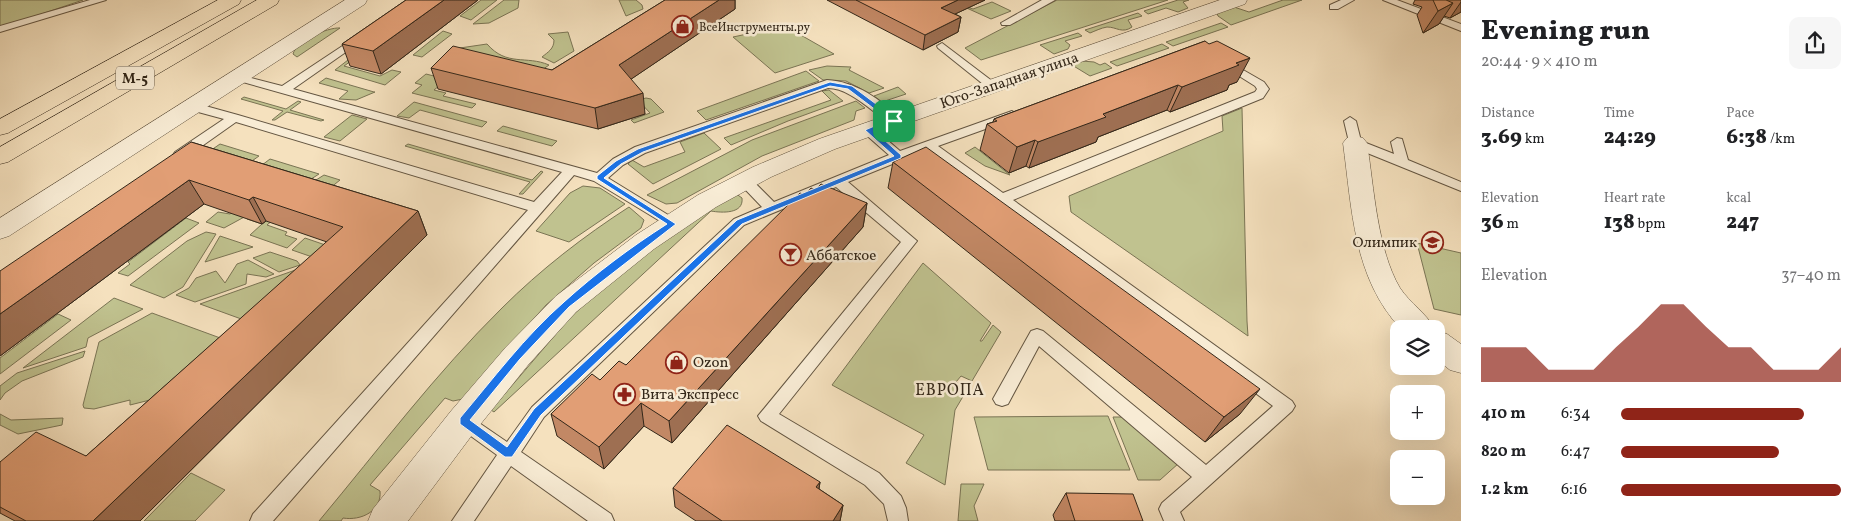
<!DOCTYPE html>
<meta charset="utf-8">
<style>
:root{--surface:#fff;--page:#f6f6f6;--text:#202124;--muted:#757577;--accent:#8f2418}
body{margin:0;font-family:Vollkorn,serif;background:var(--page);color:var(--text);height:100vh;display:flex;flex-direction:column;font-size:19px;white-space:nowrap}
*{box-sizing:border-box;margin:0}
p{font-size:16px;color:var(--muted)}
.icon{flex:none;width:28px;height:28px;fill:none;stroke:currentColor;stroke-width:2;stroke-linecap:round;stroke-linejoin:round}
.map{position:relative;flex:1;overflow:hidden}
.side{display:flex;flex-direction:column;background:var(--surface);width:400px}
.side>*{flex:none}
.controls{position:absolute;left:1390px;top:320px;display:grid;gap:10px}
.controls a{display:grid;place-items:center;width:55px;height:55px;border-radius:10px;background:var(--surface);box-shadow:0 5px 20px #0002;font-size:25px}
.pin{position:absolute;display:grid;place-items:center;width:42px;height:42px;color:#fff;margin:-21px;border-radius:10px;box-shadow:0 2px 8px #0006}
.round{display:grid;place-items:center;flex:none;width:52px;height:52px;border-radius:10px;background:var(--page)}
.headline{display:flex;align-items:center;justify-content:space-between;height:85px;padding:0 20px}
h1{font-size:28px;font-weight:800;line-height:38px}
.metrics{display:grid;grid-template-columns:repeat(3,1fr);gap:8px;height:85px;padding:5px 20px}
.metrics div{display:grid;align-content:center}
.metrics b{font-size:21px;font-weight:800}
.metrics small{font-size:14px;font-weight:400}
.metrics p{font-size:14px}
.chart{height:140px;padding:10px 20px}
.chart p{display:flex;justify-content:space-between}
.chart svg{width:100%;height:90px;margin-top:5px;fill:var(--accent);opacity:.7}
ul{padding:0 20px;list-style:none;font-size:16px}
li{display:grid;grid-template-columns:80px 60px 1fr;align-items:center;height:38px}
li i{height:12px;border-radius:6px;background:var(--accent)}
main{display:flex;flex:1;min-height:0}
.map>svg:first-child{display:block}
.green{fill:#c0c28f;stroke:#7a7454}
.lines{fill:none;stroke-linecap:round;stroke-linejoin:round}
.lane-casing{stroke:#645642;stroke-width:2}
.street-casing{stroke:#645642;stroke-width:1}
.highway-casing{stroke:#332719;stroke-width:1}
.lane{fill:#f8ecd5;fill-rule:evenodd}
.street{fill:#f8ecd5;fill-rule:evenodd}
.highway{fill:#f5e1be;fill-rule:evenodd}
.wall{fill:#c28865;stroke:#332719}
.shaded-wall{fill:#9e6f52;stroke:#332719}
.building{fill:#e19e75;stroke:#332719}
.route{fill:#1a73e8;stroke:#fff;fill-rule:evenodd}
.labels{text-anchor:middle;stroke-width:5;stroke-linejoin:round;paint-order:stroke}
.far-poi-label{font-size:12px;fill:#332719;stroke:#f8ecd5;text-anchor:start}
.shield{fill:#f8ecd5;stroke:#6e6251;stroke-width:1}
.shield-label{font-size:14px;font-weight:bold;fill:#332719}
.street-label{font-size:15px;fill:#332719;stroke:#f8ecd5}
.poi-label{font-size:15px;fill:#332719;stroke:#f8ecd5;text-anchor:start}
.neighbourhood-label{font-size:16px;letter-spacing:1px;fill:#332719;stroke:#f8ecd5}
</style>
<main>
<div class="map">
<svg width="1461" height="521" viewBox="0 0 1461 521">
<rect width="100%" height="100%" fill="#f5e1be"/>
<filter id="stains"><feTurbulence type="fractalNoise" baseFrequency=".004" numOctaves="4"/><feColorMatrix values="0 0 0 0 .2 0 0 0 0 .09 0 0 0 0 .02 0 0 0 .5 -.17"/></filter>
<radialGradient id="worn" r=".72"><stop offset=".6" stop-color="#630" stop-opacity="0"/><stop offset="1" stop-color="#630" stop-opacity=".3"/></radialGradient>
<g class="green">
<path d="M 0,0 L 83,0 L 0,28 Z"/>
<path d="M 481,0 L 497,0 L 471,20 L 460,16 Z"/>
<path d="M 504,0 L 519,0 L 518,8 L 489,23 L 473,24 Z"/>
<path d="M 619,0 L 636,0 L 642,5 L 643,9 L 626,16 Z"/>
<path d="M 949,0 L 973,9 L 992,2 L 1011,11 L 991,19 Z"/>
<path d="M 1057,0 L 1168,0 L 981,60 L 965,48 Z"/>
<path d="M 1178,0 L 1189,0 L 1183,2 L 1188,8 L 1178,12 L 1166,8 L 1148,14 L 1144,11 Z"/>
<path d="M 1283,0 L 1302,0 L 1231,25 L 1218,16 L 1217,13 L 1234,7 L 1249,12 Z"/>
<path d="M 1138,13 L 1142,16 L 1128,20 L 1132,27 C 1122,34 1117,27 1107,27 C 1101,28 1095,31 1090,33 L 1085,30 Z"/>
<path d="M 1221,23 L 1228,27 L 1173,46 L 1166,42 Z"/>
<path d="M 785,26 L 834,54 L 775,73 L 733,37 Z"/>
<path d="M 340,28 L 297,57 L 293,54 C 296,42 327,27 340,28 Z"/>
<path d="M 443,31 L 452,34 L 422,57 L 413,55 Z"/>
<path d="M 568,32 L 574,51 L 554,63 L 542,57 C 548,52 554,49 554,40 L 548,34 Z"/>
<path d="M 1078,33 L 1082,36 L 1065,41 L 1070,45 L 1068,49 L 1054,54 L 1040,45 Z"/>
<path d="M 487,44 C 507,67 526,55 549,65 L 542,70 L 453,49 Z"/>
<path d="M 1162,44 L 1169,48 L 1117,66 L 1110,62 Z"/>
<path d="M 348,60 L 351,61 L 344,66 L 380,76 L 392,70 L 401,72 L 385,85 L 335,70 Z"/>
<path d="M 1082,61 L 1094,62 L 1100,65 L 1105,63 L 1112,68 L 1090,76 L 1072,65 Z"/>
<path d="M 463,66 L 434,90 L 446,93 L 443,96 L 476,104 L 472,108 L 412,93 L 422,85 L 415,83 L 426,74 L 438,77 Z"/>
<path d="M 827,66 L 851,67 L 849,70 L 884,88 L 869,93 L 846,81 L 823,80 L 809,70 Z"/>
<path d="M 806,71 L 819,81 L 706,120 L 697,111 Z"/>
<path d="M 326,78 L 374,92 L 375,92 L 356,100 L 339,99 L 348,91 L 319,83 Z"/>
<path d="M 898,87 L 906,94 L 882,102 L 874,96 Z"/>
<path d="M 829,90 L 843,101 L 788,121 L 731,145 L 724,138 L 831,100 L 822,91 Z"/>
<path d="M 244,97 L 286,109 L 298,101 L 301,102 L 290,110 L 324,120 L 321,121 L 287,112 L 275,120 L 272,120 L 283,111 L 241,99 Z"/>
<path d="M 646,98 L 651,99 L 664,112 L 634,123 L 631,120 L 650,113 L 638,100 Z"/>
<path d="M 856,101 L 865,108 L 856,111 L 854,120 L 762,156 L 677,203 L 666,204 L 647,195 L 752,140 Z"/>
<path d="M 414,102 L 487,122 L 482,127 L 420,110 L 409,118 L 397,116 Z"/>
<path d="M 1242,108 L 1247,321 L 1248,336 L 1071,212 L 1069,196 L 1223,131 L 1222,116 Z"/>
<path d="M 352,115 L 367,119 L 340,141 L 324,137 Z"/>
<path d="M 503,126 L 557,141 L 552,146 L 497,131 Z"/>
<path d="M 704,133 L 721,149 L 653,184 L 628,164 L 632,160 L 644,167 L 685,152 L 680,142 Z"/>
<path d="M 220,144 L 259,156 L 235,173 L 139,200 Z"/>
<path d="M 408,144 L 532,180 L 541,171 L 543,172 L 523,194 L 519,194 L 530,182 L 405,146 Z"/>
<path d="M 975,147 L 1010,175 L 985,166 L 965,153 Z"/>
<path d="M 270,159 L 319,174 L 294,190 L 224,228 L 206,222 L 218,212 L 230,214 L 268,185 L 249,175 Z"/>
<path d="M 324,175 L 340,180 L 319,197 L 305,193 L 267,225 L 287,232 L 285,235 L 297,239 L 287,248 L 250,235 L 262,224 L 247,219 L 297,192 Z"/>
<path d="M 583,186 L 600,188 L 625,204 L 569,242 L 536,231 L 570,193 Z"/>
<path d="M 735,193 L 742,198 C 744,214 722,213 711,211 L 494,412 L 491,410 L 568,320 L 605,284 L 637,256 Z"/>
<path d="M 629,207 L 644,220 L 641,228 L 594,263 L 546,305 L 463,399 L 453,401 L 445,398 L 370,485 L 380,491 C 382,511 361,521 343,518 L 341,521 L 319,521 C 379,449 436,373 502,308 C 540,270 584,236 629,207 Z"/>
<path d="M 186,218 L 199,223 L 128,276 L 118,273 L 130,264 L 128,262 Z"/>
<path d="M 206,232 L 216,234 L 183,287 L 164,298 L 130,285 L 187,241 Z"/>
<path d="M 220,236 L 253,247 L 205,262 Z"/>
<path d="M 305,238 L 337,249 L 324,261 L 292,250 Z"/>
<path d="M 1417,243 L 1461,253 L 1461,315 L 1434,309 Z"/>
<path d="M 270,252 L 297,261 L 300,265 L 279,272 L 253,258 Z"/>
<path d="M 248,260 L 274,274 L 266,277 L 247,274 L 246,284 L 195,302 L 176,295 L 189,288 L 196,278 L 216,271 L 225,283 L 237,264 Z"/>
<path d="M 923,263 L 991,323 L 980,341 L 982,341 L 993,325 L 1001,332 L 972,381 L 961,376 L 956,382 L 968,388 L 955,410 L 945,485 L 906,463 L 924,435 L 832,385 Z"/>
<path d="M 301,268 L 244,320 L 200,304 Z"/>
<path d="M 114,298 L 143,309 L 88,338 L 86,347 L 23,368 Z"/>
<path d="M 152,313 L 223,339 L 150,400 L 130,405 L 130,400 L 94,409 L 84,408 L 83,405 L 99,342 Z"/>
<path d="M 58,314 L 71,320 L 0,374 L 0,358 Z"/>
<path d="M 85,351 L 83,357 L 22,381 L 5,393 L 0,400 L 0,386 L 17,373 Z"/>
<path d="M 0,414 L 11,420 L 63,418 L 62,425 L 18,434 L 0,425 Z"/>
<path d="M 1108,416 L 1130,470 L 988,470 L 974,417 Z"/>
<path d="M 1113,417 L 1124,417 L 1179,463 L 1160,480 L 1138,480 Z"/>
<path d="M 191,473 L 225,490 L 195,521 L 144,521 Z"/>
<path d="M 961,484 L 984,484 L 974,506 L 978,521 L 958,521 Z"/>
</g>
<g class="lines">
<defs>
<g id="lane">
<path d="M 90,0 L 106,0 L 0,32 L 0,26 Z"/>
<path d="M 1042,0 L 1055,0 L 1010,25 L 1002,25 L 1001,23 Z"/>
<path d="M 1341,0 L 1354,0 L 1338,9 L 1330,9 L 1330,5 Z"/>
<path d="M 1383,0 L 1397,0 L 1461,24 L 1461,31 Z"/>
<path d="M 359,35 L 364,38 L 363,40 L 293,89 L 597,173 L 613,159 L 635,147 L 827,80 C 854,81 884,100 900,121 L 898,124 C 884,127 856,88 828,88 L 645,153 L 623,165 L 608,178 L 678,221 L 680,224 L 673,229 L 594,181 L 574,175 L 273,521 L 250,521 L 253,514 L 528,210 L 236,122 L 185,158 L 175,158 L 173,155 L 175,152 L 224,119 L 187,109 L 185,106 L 187,103 L 191,102 L 238,115 L 534,202 L 562,172 L 232,79 L 230,77 L 236,74 L 282,86 Z"/>
<path d="M 942,43 L 996,84 L 996,88 L 988,88 L 938,48 L 937,46 Z"/>
<path d="M 1224,59 L 1264,82 L 1269,89 L 1263,98 L 1013,200 L 1292,401 L 1295,406 L 1292,411 L 1180,512 L 1184,521 L 1164,521 L 1159,509 L 1162,503 L 1192,477 L 1039,346 L 1008,404 L 1002,406 L 996,404 L 993,399 L 1031,331 L 1037,329 L 1043,331 L 1206,465 L 1273,406 L 927,150 L 848,182 L 917,241 L 779,414 L 879,473 L 901,496 L 906,508 L 908,521 L 888,521 L 884,504 L 865,485 L 761,421 L 758,416 L 901,242 L 836,187 L 744,225 L 544,417 L 521,452 L 611,514 L 614,521 L 588,521 L 511,466 L 474,521 L 452,521 L 497,455 L 457,426 L 454,421 L 457,416 L 463,413 L 469,416 L 507,442 L 532,407 L 734,219 L 762,207 L 740,184 L 738,181 L 740,178 L 750,178 L 774,202 L 889,155 L 864,133 L 862,130 L 864,127 L 872,127 L 900,151 L 1012,111 L 1018,115 L 1016,118 L 938,146 L 1003,193 L 1255,92 L 1257,89 L 1255,86 L 1220,64 L 1218,62 Z"/>
<path d="M 1350,117 L 1356,121 L 1361,141 L 1394,154 L 1391,142 L 1397,138 L 1402,139 L 1408,160 L 1461,182 L 1461,191 L 1350,146 L 1344,121 Z"/>
</g>
<g id="street">
<path d="M 345,0 L 367,0 L 365,4 L 9,236 L 0,239 L 0,218 Z"/>
<path d="M 1220,0 L 1247,0 L 1245,4 L 835,149 L 771,177 L 716,207 L 654,249 L 576,312 L 528,365 L 475,431 L 408,521 L 368,521 L 373,509 L 451,411 L 506,347 L 556,296 L 636,235 L 698,195 L 753,167 L 819,139 Z"/>
<path d="M 1355,136 L 1363,138 L 1367,143 C 1374,187 1377,249 1400,288 C 1410,303 1426,313 1435,329 L 1401,329 C 1353,278 1352,209 1343,143 L 1347,138 Z"/>
<path d="M 1436,330 L 1447,334 L 1461,344 L 1461,373 L 1450,370 L 1436,359 Z"/>
</g>
<g id="highway">
<path d="M 218,0 L 241,0 L 239,4 L 8,133 L 0,135 L 0,119 Z"/>
<path d="M 257,0 L 279,0 L 277,4 L 8,162 L 0,164 L 0,147 Z"/>
</g>
</defs>
<use href="#lane" class="lane-casing"/>
<use href="#street" class="street-casing"/>
<use href="#highway" class="highway-casing"/>
<use href="#lane" class="lane"/>
<use href="#street" class="street"/>
<use href="#highway" class="highway"/>
</g>
<g class="wall">
<path d="M 406,0 L 478,0 L 381,74 L 350,66 L 342,44 Z"/>
<path d="M 665,0 L 735,0 L 735,9 L 631,79 L 645,114 L 598,129 L 438,89 L 431,68 L 552,70 Z"/>
<path d="M 827,0 L 985,0 L 955,14 L 961,17 L 958,32 L 923,50 Z"/>
<path d="M 1415,0 L 1461,0 L 1461,12 L 1450,18 L 1444,16 L 1439,24 L 1423,33 L 1417,15 L 1422,7 L 1413,4 Z"/>
<path d="M 1205,41 L 1237,82 L 1229,85 L 1227,90 L 1170,112 L 1167,110 L 1098,137 L 1096,142 L 1029,168 L 1026,166 L 1009,173 L 980,150 L 987,124 L 993,122 L 994,119 Z"/>
<path d="M 191,142 L 418,211 L 427,235 L 140,521 L 15,521 L 0,513 L 0,462 L 86,456 L 327,242 L 266,221 L 262,224 L 204,204 L 0,356 Z"/>
<path d="M 893,162 L 1240,414 L 1205,442 L 888,188 Z"/>
<path d="M 815,190 L 867,203 L 863,227 L 672,443 L 644,426 L 604,469 L 557,436 L 551,414 L 600,380 L 626,365 L 805,195 Z"/>
<path d="M 820,482 L 819,489 L 843,505 L 840,521 L 696,521 L 675,507 L 673,488 Z"/>
<path d="M 1066,493 L 1143,521 L 1055,521 L 1053,515 Z"/>
</g>
<g class="shaded-wall">
<path d="M 444,0 L 478,0 L 381,74 L 373,51 Z"/>
<path d="M 719,0 L 735,0 L 735,9 L 621,86 L 619,65 Z"/>
<path d="M 958,0 L 985,0 L 938,22 L 941,8 Z"/>
<path d="M 1461,2 L 1461,12 L 1450,18 Z"/>
<path d="M 1453,3 L 1439,24 L 1423,33 L 1438,11 Z"/>
<path d="M 961,17 L 958,32 L 923,50 L 925,35 Z"/>
<path d="M 1250,58 L 1237,82 L 1229,85 L 1227,90 L 1170,112 L 1182,87 L 1236,63 Z"/>
<path d="M 1178,85 L 1167,110 L 1098,137 L 1096,142 L 1029,168 L 1038,142 L 1103,114 Z"/>
<path d="M 643,93 L 645,114 L 598,129 L 595,108 Z"/>
<path d="M 1035,140 L 1026,166 L 1009,173 L 1017,147 Z"/>
<path d="M 189,180 L 204,204 L 0,356 L 0,314 Z"/>
<path d="M 253,197 L 266,221 L 262,224 L 249,200 Z"/>
<path d="M 867,203 L 863,227 L 672,443 L 669,421 Z"/>
<path d="M 418,211 L 427,235 L 140,521 L 93,521 Z"/>
<path d="M 1260,389 L 1240,414 L 1205,442 L 1224,417 Z"/>
<path d="M 641,403 L 644,426 L 604,469 L 599,447 Z"/>
<path d="M 820,482 L 817,500 L 816,487 Z"/>
<path d="M 843,505 L 840,521 L 833,521 Z"/>
</g>
<g class="building">
<path d="M 406,0 L 444,0 L 373,51 L 342,44 Z"/>
<path d="M 665,0 L 719,0 L 619,65 L 643,93 L 595,108 L 431,68 L 453,46 L 552,70 Z"/>
<path d="M 856,0 L 958,0 L 941,8 L 961,17 L 925,35 Z"/>
<path d="M 1433,0 L 1446,0 L 1453,3 L 1438,11 Z"/>
<path d="M 1205,41 L 1209,44 L 1217,41 L 1250,58 L 1236,63 L 1239,65 L 1182,87 L 1178,85 L 1103,114 L 1106,117 L 1038,142 L 1035,140 L 1017,147 L 987,124 L 997,121 L 994,119 Z"/>
<path d="M 191,142 L 418,211 L 93,521 L 26,521 L 0,507 L 0,462 L 36,432 L 86,456 L 343,227 L 253,197 L 249,200 L 189,180 L 0,314 L 0,271 Z"/>
<path d="M 926,147 L 1260,389 L 1224,417 L 893,162 Z"/>
<path d="M 821,184 L 867,203 L 669,421 L 641,403 L 599,447 L 551,414 L 592,374 L 600,380 L 619,361 L 626,365 L 800,193 L 805,195 L 811,188 L 815,190 Z"/>
<path d="M 727,425 L 820,482 L 816,487 L 843,505 L 833,521 L 722,521 L 673,488 Z"/>
<path d="M 1066,493 L 1133,494 L 1143,521 L 1075,521 Z"/>
</g>
<path class="route" d="M 830,82 L 852,86 L 896,119 L 896,122 L 873,130 L 901,155 L 901,158 L 742,224 L 541,415 L 512,457 L 505,457 L 460,424 L 460,418 C 493,379 525,336 564,302 C 596,273 631,247 667,224 L 597,179 L 597,176 L 616,161 L 638,149 ZM 830,86 L 848,89 L 889,120 L 865,130 L 894,156 L 737,220 L 534,409 L 507,447 L 470,420 L 520,359 L 569,307 L 676,224 L 604,178 L 621,164 L 643,152 Z"/>
<defs>
<symbol id="shop-ring" viewBox="-11 -11 22 22"><circle r="9.5" fill="#f8ecd5" stroke="#8f2418" stroke-width="1.5"/><path d="M-5-2.5h2.3a2.7 3.5 0 0 1 5.4 0H5L5.5 6h-11ZM-1.5-2.5h3a1.5 2.3 0 0 0-3 0Z" fill="#8f2418"/></symbol>
<symbol id="school-ring" viewBox="-11 -11 22 22"><circle r="9.5" fill="#f8ecd5" stroke="#8f2418" stroke-width="1.5"/><path d="M0-5L7-2L0 1L-7-2ZM-4 1L0 2.5L4 1V4Q0 6-4 4Z" fill="#8f2418"/></symbol>
<symbol id="bar-ring" viewBox="-11 -11 22 22"><circle r="9.5" fill="#f8ecd5" stroke="#8f2418" stroke-width="1.5"/><path d="M-6-5H6L.8 .8V4.5H3.5V6h-7V4.5H-.8V.8Z" fill="#8f2418"/></symbol>
<symbol id="pharmacy-ring" viewBox="-11 -11 22 22"><circle r="9.5" fill="#f8ecd5" stroke="#8f2418" stroke-width="1.5"/><path d="M-2-6h4v4h4v4h-4v4h-4v-4h-4v-4h4Z" fill="#8f2418"/></symbol>
</defs>
<g fill-rule="evenodd">
<use href="#shop-ring" x="670" y="14" width="25" height="25"/>
<use href="#school-ring" x="1420" y="230" width="25" height="25"/>
<use href="#bar-ring" x="778" y="242" width="25" height="25"/>
<use href="#shop-ring" x="664" y="350" width="25" height="25"/>
<use href="#pharmacy-ring" x="612" y="382" width="25" height="25"/>
</g>
<g class="labels">
<g class="far-poi-label">
<text x="699" y="31">ВсеИнструменты.ру</text>
</g>
<rect class="shield" x="116" y="66.5" width="38" height="23" rx="4"/>
<g class="shield-label">
<text x="135" y="83">М-5</text>
</g>
<g class="street-label">
<text transform="translate(1009 80) rotate(-19)" y="5">Юго-Западная улица</text>
</g>
<g class="poi-label">
<text x="1417" y="247" text-anchor="end">Олимпик</text>
<text x="806" y="260">Аббатское</text>
<text x="693" y="367">Ozon</text>
<text x="641" y="399">Вита Экспресс</text>
</g>
<g class="neighbourhood-label">
<text x="950" y="395">ЕВРОПА</text>
</g>
</g>
<rect width="100%" height="100%" filter="url(#stains)"/>
<rect width="100%" height="100%" fill="url(#worn)"/>
</svg>
<div class="controls">
<a><svg class="icon" aria-label="layers" viewBox="0 0 24 24"><path d="M12 4l9 5-9 5-9-5zM3 14l9 5 9-5"/></svg></a>
<a>+</a>
<a>−</a>
</div>
<div class="pin" style="left:894px;top:121px;background:#1e9e55"><svg class="icon" aria-label="arrive" viewBox="0 0 24 24"><path d="M6 21V4h12l-3 4 3 4H6"/></svg></div>
</div>
<section class="side">
<div class="headline"><div><h1>Evening run</h1><p>20:44 · 9 × 410 m</p></div><a class="round"><svg class="icon" aria-label="share" viewBox="0 0 24 24"><path d="M12 15V3M7 8l5-5 5 5M5 13v7h14v-7"/></svg></a></div>
<div class="metrics">
<div><p>Distance</p><b>3.69<small> km</small></b></div>
<div><p>Time</p><b>24:29</b></div>
<div><p>Pace</p><b>6:38<small> /km</small></b></div>
</div>
<div class="metrics">
<div><p>Elevation</p><b>36<small> m</small></b></div>
<div><p>Heart rate</p><b>138<small> bpm</small></b></div>
<div><p>kcal</p><b>247</b></div>
</div>
<div class="chart"><p><span>Elevation</span>37–40 m</p>
<svg viewBox="0 0 160 44" preserveAspectRatio="none"><path d="M0 44V27L10 27L20 27L30 38L40 38L50 38L60 27L70 17L80 6L90 6L100 17L110 27L120 27L130 38L140 38L150 38L160 27V44z"/></svg>
</div>
<ul>
<li><b>410 m</b>6:34<i style="width:83%"></i></li>
<li><b>820 m</b>6:47<i style="width:72%"></i></li>
<li><b>1.2 km</b>6:16<i style="width:100%"></i></li>
</ul>
</section>
</main>
